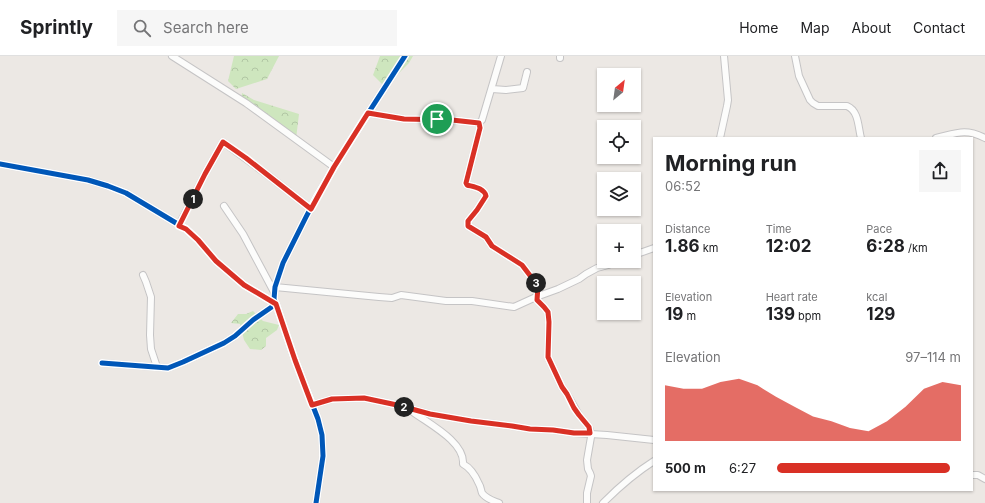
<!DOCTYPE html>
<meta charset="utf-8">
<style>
:root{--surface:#fff;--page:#f6f6f6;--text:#202124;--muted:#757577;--line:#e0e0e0;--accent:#d93025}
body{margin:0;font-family:Inter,sans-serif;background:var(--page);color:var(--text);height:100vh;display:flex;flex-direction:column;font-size:15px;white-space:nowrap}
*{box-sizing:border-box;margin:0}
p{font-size:13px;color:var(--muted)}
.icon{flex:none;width:22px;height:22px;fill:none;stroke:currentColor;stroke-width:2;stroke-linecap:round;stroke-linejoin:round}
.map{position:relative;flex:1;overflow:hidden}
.details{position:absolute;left:653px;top:81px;width:320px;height:354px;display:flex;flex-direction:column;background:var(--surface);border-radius:0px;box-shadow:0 1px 3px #0004}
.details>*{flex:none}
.needle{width:26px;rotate:29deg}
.fabs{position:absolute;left:597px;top:12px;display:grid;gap:8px}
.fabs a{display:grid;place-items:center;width:44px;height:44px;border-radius:0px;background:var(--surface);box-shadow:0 1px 3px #0004;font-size:20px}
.pin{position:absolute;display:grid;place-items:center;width:34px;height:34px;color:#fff;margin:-17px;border:2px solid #fff;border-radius:50%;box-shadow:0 1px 4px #0007}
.km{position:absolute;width:20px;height:20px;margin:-10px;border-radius:50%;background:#222;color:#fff;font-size:11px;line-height:20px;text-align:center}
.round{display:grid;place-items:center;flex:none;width:42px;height:42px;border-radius:0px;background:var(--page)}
.summary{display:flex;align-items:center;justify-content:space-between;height:68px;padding:0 12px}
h1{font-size:22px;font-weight:700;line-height:30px}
.metrics{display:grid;grid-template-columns:repeat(3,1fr);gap:6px;height:68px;padding:4px 12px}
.metrics div{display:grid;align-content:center}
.metrics b{font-size:17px;font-weight:700}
.metrics small{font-size:11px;font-weight:400}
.metrics p{font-size:11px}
.chart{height:112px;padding:8px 12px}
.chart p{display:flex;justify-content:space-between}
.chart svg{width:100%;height:72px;margin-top:4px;fill:var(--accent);opacity:.7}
ul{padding:0 12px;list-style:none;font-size:13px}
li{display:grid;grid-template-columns:64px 48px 1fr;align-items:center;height:30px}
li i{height:10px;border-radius:5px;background:var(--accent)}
header{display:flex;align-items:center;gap:24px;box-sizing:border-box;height:56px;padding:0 20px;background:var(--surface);border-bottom:1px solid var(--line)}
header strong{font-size:19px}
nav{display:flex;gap:22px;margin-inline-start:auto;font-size:14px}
.search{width:280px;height:36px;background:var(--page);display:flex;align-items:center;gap:10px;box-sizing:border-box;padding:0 14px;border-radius:0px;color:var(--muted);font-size:15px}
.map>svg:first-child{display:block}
.forest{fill:url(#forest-crowns)}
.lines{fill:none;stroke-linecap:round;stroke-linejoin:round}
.minor-casing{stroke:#c5c4c5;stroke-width:8}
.minor{stroke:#fcfcfb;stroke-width:6}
.cycleway-casing{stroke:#fff;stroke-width:8}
.cycleway{stroke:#0057b8;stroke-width:5}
.route-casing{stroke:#fff;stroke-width:8}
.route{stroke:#d93025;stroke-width:5}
</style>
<header>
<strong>Sprintly</strong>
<div class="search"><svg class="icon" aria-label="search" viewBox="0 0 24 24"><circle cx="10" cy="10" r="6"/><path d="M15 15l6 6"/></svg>Search here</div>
<nav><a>Home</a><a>Map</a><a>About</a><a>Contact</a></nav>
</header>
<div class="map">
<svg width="985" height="447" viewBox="0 0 985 447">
<defs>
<pattern id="forest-crowns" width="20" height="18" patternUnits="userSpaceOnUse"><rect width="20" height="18" fill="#cee6be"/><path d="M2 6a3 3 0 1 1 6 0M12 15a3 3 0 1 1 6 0" fill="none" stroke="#b1c6a4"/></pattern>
</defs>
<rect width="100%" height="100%" fill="#ece8e4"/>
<g class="forest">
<path d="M 234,0 L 279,0 L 267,23 L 236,33 L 228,25 Z"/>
<path d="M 380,0 L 413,0 L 409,7 L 385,31 L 373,19 Z"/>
<path d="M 242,37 L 254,44 L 299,58 L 296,83 L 241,44 Z"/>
<path d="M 253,255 L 263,265 L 279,269 L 277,274 L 266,282 L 266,290 L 261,294 L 250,293 L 244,284 L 240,268 L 231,267 L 238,258 L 246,258 Z"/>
</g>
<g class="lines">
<defs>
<g id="minor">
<path d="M 172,0 L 246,47 L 334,111"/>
<path d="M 795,0 L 799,20 L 810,44 L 813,47 L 818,50 L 847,50 C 859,55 858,71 861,82"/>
<path d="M 560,2 L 560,0"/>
<path d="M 492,33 L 506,34 L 523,32 L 527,16"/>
<path d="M 368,57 L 404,63 L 452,64 L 479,67 L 482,64 L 501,0"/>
<path d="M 479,67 L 480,72 L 466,127 L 467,129 C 474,131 484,132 486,140 L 477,154 L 468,165 L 468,170 L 486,181 L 492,190 L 522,209 L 538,230 L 537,244 L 544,251 L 548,256 L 549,266 L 548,301 L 562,331 L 567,338 L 579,359 L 589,371 L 590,374 L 591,381 L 587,404 L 588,413 L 590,417 L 591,420 L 587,437 L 587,447"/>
<path d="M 720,82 L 727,50 L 728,44 L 724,0"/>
<path d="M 936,82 C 957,77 965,72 985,82"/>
<path d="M 0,108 L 88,124 L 108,130 L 126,137 L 186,173 L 198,184 L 216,205 L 244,229 L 276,248 L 253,264 L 235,280 L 224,287 L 183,306 L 168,312 L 102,307"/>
<path d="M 224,150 L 243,178 L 274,236"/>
<path d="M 179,169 L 205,118 L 223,86 L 269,120 L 311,153"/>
<path d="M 634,199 L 654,192"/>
<path d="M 143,219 L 146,226 L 151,241 L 150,279 L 151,293 L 157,311"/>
<path d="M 275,231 L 379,241 L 392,242 L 401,239 L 446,245 L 472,245 L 514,251 L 536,241 L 558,233 L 579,223 L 586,218 L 597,212 L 608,209 L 619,205"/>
<path d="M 312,349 L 332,343 L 364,342 L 397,349 L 430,358 L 471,365 L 512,370 L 530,373 L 553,374 L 574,377 L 607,379 L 654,384"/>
<path d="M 411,354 L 413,356 C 429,368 465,386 463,408 C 471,412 476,421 479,428 C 481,431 481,435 482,437 C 486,443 494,445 499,447"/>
<path d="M 972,419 L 978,419 L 985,423"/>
<path d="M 316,447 L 323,400 L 322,379 L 318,363 L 295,304 L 276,248 L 274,243 L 275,231 L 283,207 L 306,161 L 317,140 L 349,87 L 405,0"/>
<path d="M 603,447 C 619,431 635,417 654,405"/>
</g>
</defs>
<use href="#minor" class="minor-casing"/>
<use href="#minor" class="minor"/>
<defs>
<g id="cycleway">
<path d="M 0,108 L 88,124 L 108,130 L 126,137 L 186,173 L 198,184 L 216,205 L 244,229 L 276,248 L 253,264 L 235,280 L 224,287 L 183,306 L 168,312 L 102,307"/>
<path d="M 316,447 L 323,400 L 322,379 L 318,363 L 295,304 L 276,248 L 274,243 L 275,231 L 283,207 L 306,161 L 317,140 L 349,87 L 405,0"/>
</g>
</defs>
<use href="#cycleway" class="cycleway-casing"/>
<use href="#cycleway" class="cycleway"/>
</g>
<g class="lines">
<defs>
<path id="route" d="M 368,57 L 404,63 L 452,64 L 479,67 L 480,72 L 466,127 L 467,129 C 474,131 484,132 486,140 L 477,154 L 468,165 L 468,170 L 486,181 L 492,190 L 522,209 L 538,230 L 537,244 L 544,251 L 548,256 L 549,266 L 548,301 L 562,331 L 567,338 L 574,352 L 579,359 L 589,371 L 590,377 L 574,377 L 553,374 L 530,373 L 512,370 L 471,365 L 430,358 L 397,349 L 364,342 L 332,343 L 312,349 L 295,304 L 276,248 L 244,229 L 216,205 L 198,184 L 186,173 L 179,170 L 205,118 L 223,86 L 246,102 L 311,153 L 334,111 Z"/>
</defs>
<use href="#route" class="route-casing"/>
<use href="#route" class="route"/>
</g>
</svg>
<div class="fabs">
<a><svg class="needle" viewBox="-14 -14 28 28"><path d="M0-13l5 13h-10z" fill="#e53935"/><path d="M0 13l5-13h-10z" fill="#757577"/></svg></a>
<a><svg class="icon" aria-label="locate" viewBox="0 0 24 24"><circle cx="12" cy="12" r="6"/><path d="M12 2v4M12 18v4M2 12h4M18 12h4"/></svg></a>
<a><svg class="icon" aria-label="layers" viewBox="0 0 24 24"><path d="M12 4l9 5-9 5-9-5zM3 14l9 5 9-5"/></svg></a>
<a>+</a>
<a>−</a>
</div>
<div class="pin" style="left:437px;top:63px;background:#1e9e55"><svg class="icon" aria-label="arrive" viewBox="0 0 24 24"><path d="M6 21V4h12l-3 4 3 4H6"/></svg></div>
<b class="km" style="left:193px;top:143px">1</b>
<b class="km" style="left:404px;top:351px">2</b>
<b class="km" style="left:536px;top:227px">3</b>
<section class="details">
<div class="summary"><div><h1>Morning run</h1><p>06:52</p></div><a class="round"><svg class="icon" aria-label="share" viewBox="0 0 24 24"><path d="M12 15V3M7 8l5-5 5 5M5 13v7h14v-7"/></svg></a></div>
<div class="metrics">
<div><p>Distance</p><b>1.86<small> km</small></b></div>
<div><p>Time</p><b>12:02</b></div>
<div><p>Pace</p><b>6:28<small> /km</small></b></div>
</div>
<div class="metrics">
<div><p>Elevation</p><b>19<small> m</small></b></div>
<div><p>Heart rate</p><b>139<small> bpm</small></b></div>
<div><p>kcal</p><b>129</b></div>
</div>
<div class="chart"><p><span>Elevation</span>97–114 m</p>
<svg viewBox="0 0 160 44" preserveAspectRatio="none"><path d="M0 44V10L10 12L20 12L30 8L40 6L50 10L60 17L70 23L80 29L90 32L100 36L110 38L120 32L130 23L140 12L150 8L160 10V44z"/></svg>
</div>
<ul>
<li><b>500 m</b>6:27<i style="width:94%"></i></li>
</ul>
</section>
</div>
